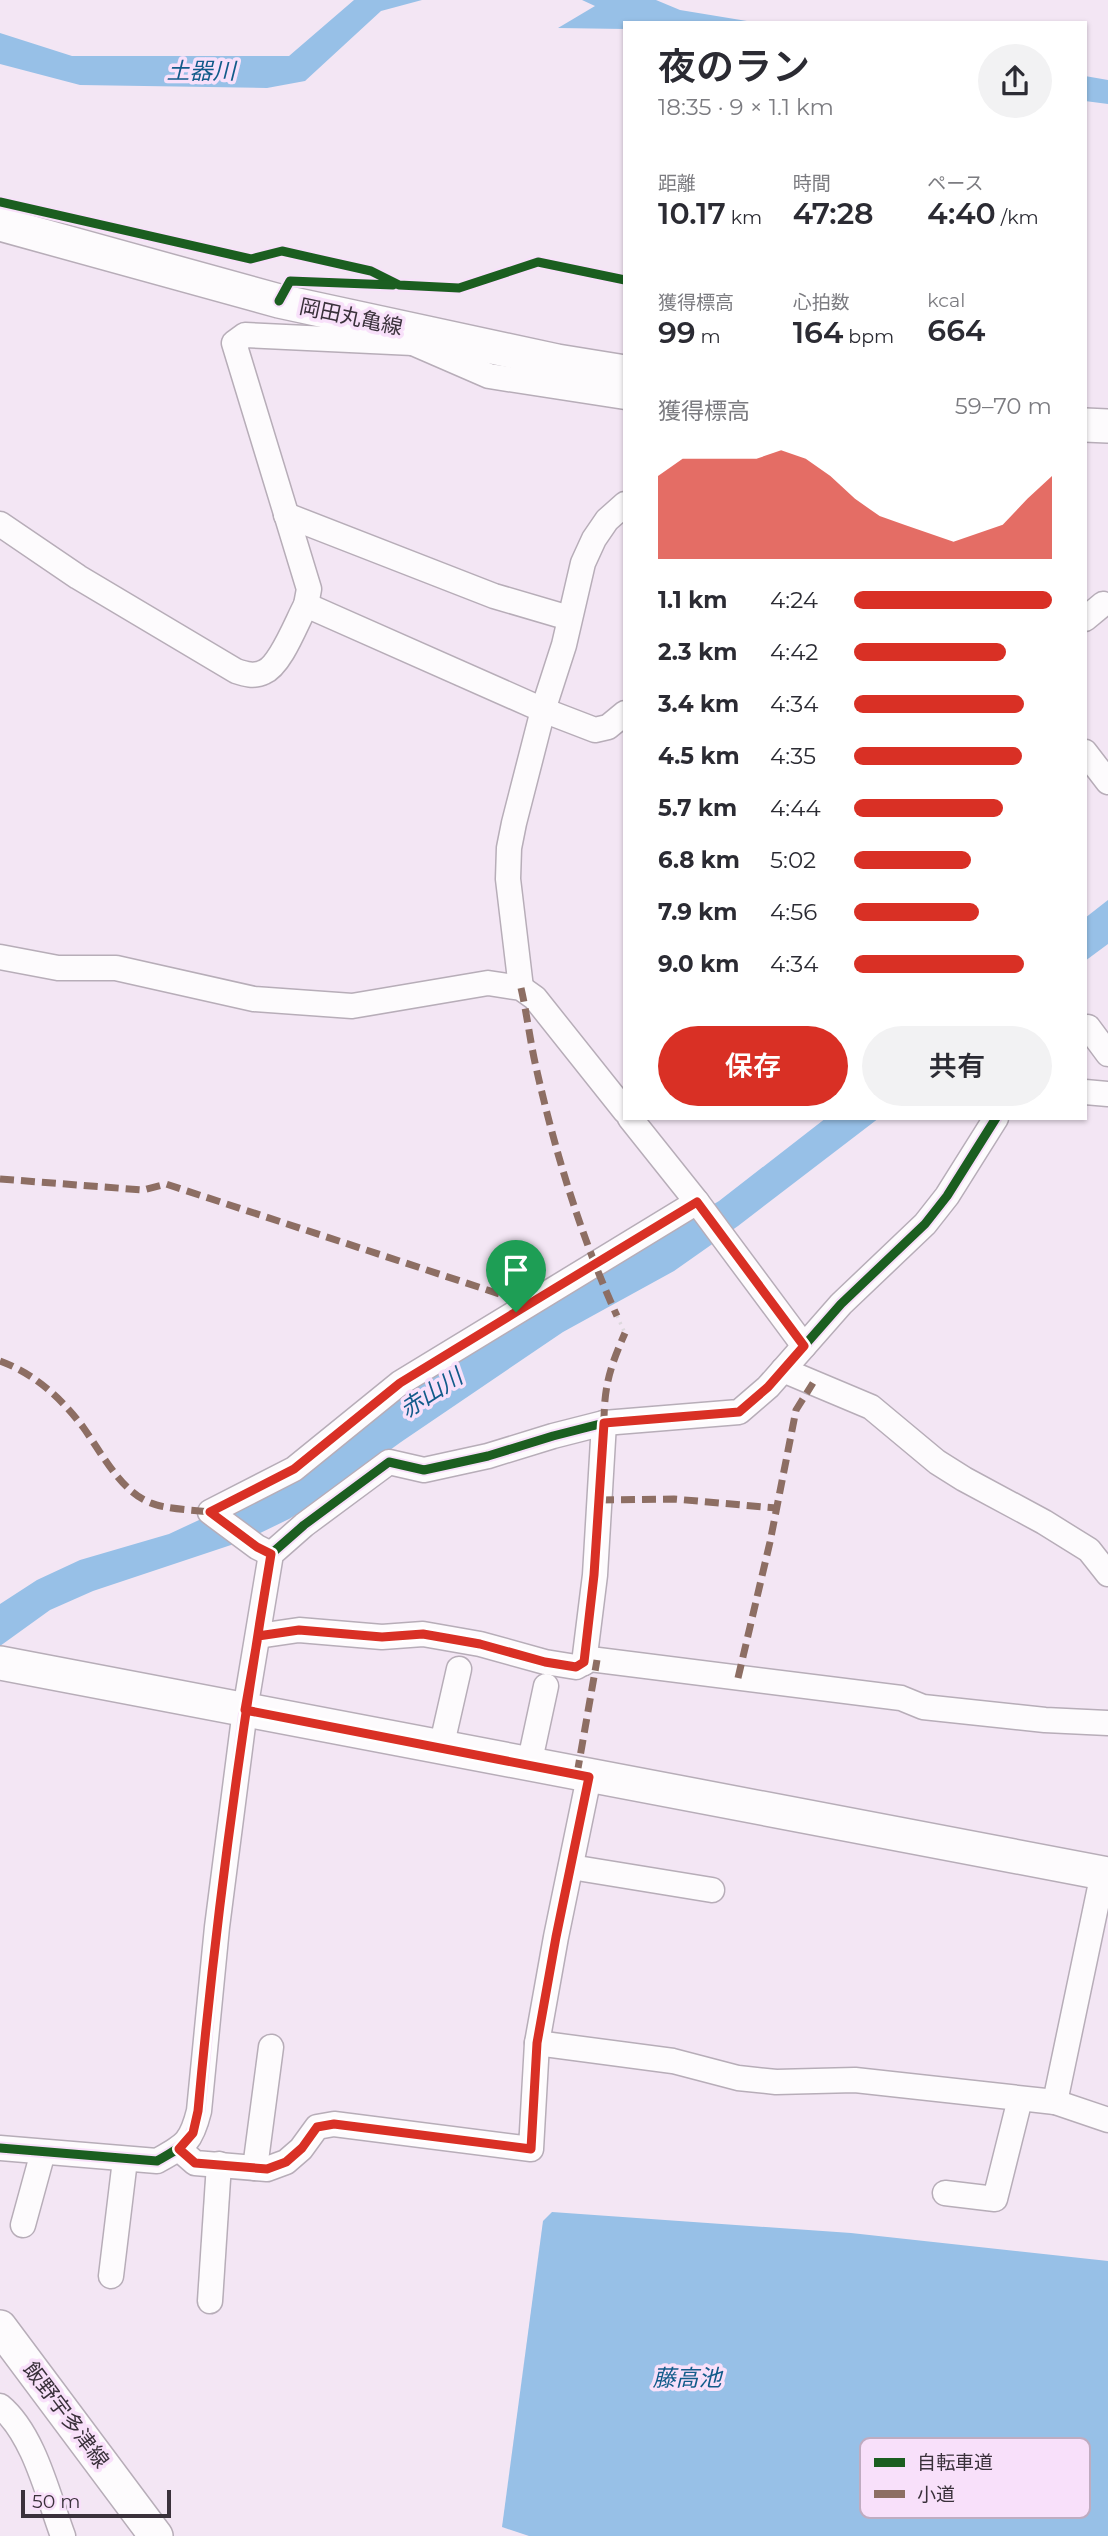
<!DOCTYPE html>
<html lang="ja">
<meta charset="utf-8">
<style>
:root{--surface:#fff;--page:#f2f2f3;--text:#2b2b33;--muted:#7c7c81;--accent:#d93025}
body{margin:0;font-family:Montserrat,"Noto Sans JP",sans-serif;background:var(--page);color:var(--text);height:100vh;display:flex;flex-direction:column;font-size:26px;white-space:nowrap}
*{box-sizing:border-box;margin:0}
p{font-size:23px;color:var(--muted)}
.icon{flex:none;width:38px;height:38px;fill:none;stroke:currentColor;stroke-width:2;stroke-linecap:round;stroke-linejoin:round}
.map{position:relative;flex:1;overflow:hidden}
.side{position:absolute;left:623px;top:21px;width:464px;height:1099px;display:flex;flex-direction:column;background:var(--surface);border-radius:0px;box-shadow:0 2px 5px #0004}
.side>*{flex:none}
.scale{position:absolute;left:21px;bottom:18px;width:150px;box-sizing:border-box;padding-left:7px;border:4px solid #3a313b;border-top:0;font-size:19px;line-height:24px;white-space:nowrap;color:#3a313b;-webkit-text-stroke:5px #f8e0fa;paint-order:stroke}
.pin{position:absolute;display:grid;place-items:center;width:60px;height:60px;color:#fff;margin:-72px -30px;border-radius:50% 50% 50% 0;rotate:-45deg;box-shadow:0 0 7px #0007}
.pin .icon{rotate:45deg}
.round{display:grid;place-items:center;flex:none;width:74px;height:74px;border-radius:37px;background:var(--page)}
.overview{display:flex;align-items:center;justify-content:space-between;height:119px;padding:0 35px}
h1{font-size:38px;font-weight:600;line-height:52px}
.stats{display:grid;grid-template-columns:repeat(3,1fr);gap:10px;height:119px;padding:7px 35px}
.stats div{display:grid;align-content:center}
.stats b{font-size:30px;font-weight:600}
.stats small{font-size:19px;font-weight:400}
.stats p{font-size:19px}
.chart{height:196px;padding:14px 35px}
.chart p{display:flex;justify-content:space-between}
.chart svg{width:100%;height:126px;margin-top:7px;fill:var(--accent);opacity:.7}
.primary-button{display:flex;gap:14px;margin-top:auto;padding:14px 35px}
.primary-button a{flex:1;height:80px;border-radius:42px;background:var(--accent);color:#fff;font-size:28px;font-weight:600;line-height:80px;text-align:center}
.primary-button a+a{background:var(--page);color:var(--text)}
ul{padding:0 35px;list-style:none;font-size:23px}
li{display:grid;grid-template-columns:112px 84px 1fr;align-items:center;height:52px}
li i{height:18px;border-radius:9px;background:var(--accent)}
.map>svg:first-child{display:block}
.water{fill:#97c0e7}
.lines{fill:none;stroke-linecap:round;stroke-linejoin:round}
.street-casing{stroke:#b7adb8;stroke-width:27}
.secondary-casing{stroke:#b7adb8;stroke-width:36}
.path{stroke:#ddd8dd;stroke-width:3.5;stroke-dasharray:2 5;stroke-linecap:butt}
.street{stroke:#fdfbfd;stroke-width:24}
.secondary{stroke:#fdfbfd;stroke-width:33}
.quiet{stroke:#8d6e63;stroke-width:7;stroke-dasharray:14 7;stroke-linecap:butt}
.cycleway-casing{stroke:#f8e0fa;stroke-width:13}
.cycleway{stroke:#1b5e20;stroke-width:9}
.route-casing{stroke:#fff;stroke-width:14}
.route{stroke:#d93025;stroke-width:9}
.labels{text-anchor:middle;stroke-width:7;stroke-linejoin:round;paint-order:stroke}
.street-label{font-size:21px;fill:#3a313b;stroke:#f8e0fa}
.water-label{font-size:23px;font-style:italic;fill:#125b8a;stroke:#f8e0fa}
.key{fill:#f8e0fa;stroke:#bfacc1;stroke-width:2}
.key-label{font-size:19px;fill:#3a313b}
</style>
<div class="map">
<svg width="1108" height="2536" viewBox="0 0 1108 2536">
<rect width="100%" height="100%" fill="#f3e6f4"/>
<g class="water">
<path d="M 354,0 L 422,0 L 381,11 L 305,81 L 267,88 L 80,85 L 0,64 L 0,33 L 72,56 L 289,56 Z"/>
<path d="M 582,0 L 656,0 L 680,10 L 759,23 L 625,23 L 625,29 L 558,28 L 595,6 Z"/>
<path d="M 1085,76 L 1108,80 L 1108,104 L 1085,101 Z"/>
<path d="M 1108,900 L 1108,944 L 1085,961 L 1085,918 Z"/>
<path d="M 826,1118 L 879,1118 L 738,1226 L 674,1271 L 563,1332 L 401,1442 L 325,1497 L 289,1519 L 246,1540 L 93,1591 L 50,1610 L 0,1646 L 0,1604 L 37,1580 L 80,1560 L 169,1534 L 274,1485 L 380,1408 L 719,1201 Z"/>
<path d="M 552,2212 L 851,2233 L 1108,2261 L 1108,2536 L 529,2536 L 502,2527 L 543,2221 Z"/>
</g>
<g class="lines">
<defs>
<g id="street">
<path d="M 413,343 L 489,376 L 625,397"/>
<path d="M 286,515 L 494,596 L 569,618"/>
<path d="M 0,524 L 78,577 L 236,671 C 245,674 254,677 264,672 C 281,665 297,621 306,605 L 543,710 L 595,730 L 608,727 L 625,713"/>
<path d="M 306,605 L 309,589 L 234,343 L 245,335 L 413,343 L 417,334"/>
<path d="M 1085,619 L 1103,604"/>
<path d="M 1085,752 L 1108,782"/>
<path d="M 0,957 L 58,968 L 116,968 L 254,999 L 352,1006 L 488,983 L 521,988 L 535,998 L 625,1111"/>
<path d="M 521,988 L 508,879 L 509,848 L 514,823 L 543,710 L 564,645 L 583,563 L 594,539 L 607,520 L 625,504"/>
<path d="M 1088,1027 L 1108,1054"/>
<path d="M 1085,1092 L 1108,1094"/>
<path d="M 630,1118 L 697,1202 L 804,1346"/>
<path d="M 783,1370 L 871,1407 L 937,1462 L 964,1479 L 1044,1522 L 1089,1550 L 1108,1574"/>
<path d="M 271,1554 L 257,1547 L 210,1512 L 294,1469 L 400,1383 L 697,1202"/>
<path d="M 258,1636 L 299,1630 L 382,1637 L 423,1634 L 480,1644 L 545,1662 L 576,1667 L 590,1659 L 901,1698 L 923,1707 L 1045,1720 L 1108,1723"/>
<path d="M 584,1663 L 595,1575 L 604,1423"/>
<path d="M 441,1748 L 459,1669"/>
<path d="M 529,1765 L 546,1686"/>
<path d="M 571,1867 L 712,1890"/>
<path d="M 537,2043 L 673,2061 L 738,2078 L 776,2082 L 855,2080 L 1055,2102 L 1108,2120"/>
<path d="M 1055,2102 L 1103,1873"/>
<path d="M 0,2148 L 157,2161 C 185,2145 191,2143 199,2111 L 217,1927 L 245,1710 L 271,1554 L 304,1525 L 389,1462 L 424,1470 L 488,1456 L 553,1436 L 604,1423 L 739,1412 L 768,1387 L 841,1304 L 925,1224 L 947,1196 L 996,1118"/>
<path d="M 179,2149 L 195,2163 L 267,2169 L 286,2162 L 301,2149 L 317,2127 L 334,2124 L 531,2149 L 537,2043 L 556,1937 L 589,1777"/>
<path d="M 255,2168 L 271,2047"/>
<path d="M 945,2193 L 995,2199 L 1020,2099"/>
<path d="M 23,2225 L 43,2152"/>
<path d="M 111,2276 L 125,2160"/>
<path d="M 210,2301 L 219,2164"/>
<path d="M 0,2406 C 34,2434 48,2496 63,2536"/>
</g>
<g id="secondary">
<path d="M 0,224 L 279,301 L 557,361 L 625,372"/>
<path d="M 1085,425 L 1108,426"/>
<path d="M 0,1663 L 1108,1874"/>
<path d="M 0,2327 L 156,2536"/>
</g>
</defs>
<use href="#street" class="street-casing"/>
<use href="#secondary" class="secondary-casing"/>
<path class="path" d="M 617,1316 L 625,1333"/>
<use href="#street" class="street"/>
<use href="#secondary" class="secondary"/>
<g class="quiet">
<path d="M 521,988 C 527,1014 530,1041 536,1067 C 555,1152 581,1237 617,1316"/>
<path d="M 0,1179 L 143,1190 L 166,1184 L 530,1304"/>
<path d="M 0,1361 C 35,1374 61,1398 83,1427 C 101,1452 121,1492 151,1503 C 164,1509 194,1510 210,1512"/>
<path d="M 604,1423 C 604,1386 610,1367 625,1333"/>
<path d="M 600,1500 L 674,1499 L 776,1508"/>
<path d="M 738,1678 L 770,1542 L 796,1410 L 813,1383"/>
<path d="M 577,1774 L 597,1660"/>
</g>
<defs>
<g id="cycleway">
<path d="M 0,202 L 251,259 L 282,251 L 371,271 L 399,285 L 459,288 L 538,262 L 625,280"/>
<path d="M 279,301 L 290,281 L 393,285"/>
<path d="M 0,2148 L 157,2161 C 185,2145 191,2143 199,2111 L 217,1927 L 245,1710 L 271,1554 L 304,1525 L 389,1462 L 424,1470 L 488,1456 L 553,1436 L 604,1423 L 739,1412 L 768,1387 L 841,1304 L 925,1224 L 947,1196 L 996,1118"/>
</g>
</defs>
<use href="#cycleway" class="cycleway-casing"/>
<use href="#cycleway" class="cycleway"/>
</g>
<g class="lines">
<defs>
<path id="route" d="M 516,1312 L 400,1383 L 294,1469 L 210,1512 L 257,1547 L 271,1554 C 240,1739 215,1924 198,2111 L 193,2133 L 179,2149 L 195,2163 L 267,2169 L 286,2162 L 302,2148 L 317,2127 L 334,2124 L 531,2149 L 537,2043 L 556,1937 L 589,1777 L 245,1710 L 258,1636 L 299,1630 L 382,1637 L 423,1634 L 480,1644 L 545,1662 L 576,1667 L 584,1662 L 594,1575 L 604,1423 L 739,1412 L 768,1387 L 804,1346 L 697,1202 L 516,1312"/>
</defs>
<use href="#route" class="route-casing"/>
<use href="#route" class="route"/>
</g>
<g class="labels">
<g class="street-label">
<text transform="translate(351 317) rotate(12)" y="7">岡田丸亀線</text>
<text transform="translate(66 2415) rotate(53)" y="7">飯野宇多津線</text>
</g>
<g class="water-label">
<text x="201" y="79">土器川</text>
<text transform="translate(431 1393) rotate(-33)" y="8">赤山川</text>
<text x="687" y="2386">藤高池</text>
</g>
</g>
<rect x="860" y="2438" width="230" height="80" rx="10" class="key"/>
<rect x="874" y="2458" width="31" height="9" fill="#1b5e20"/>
<rect x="874" y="2490" width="31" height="8" fill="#8d6e63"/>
<g class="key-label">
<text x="917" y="2469">自転車道</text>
<text x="917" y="2501">小道</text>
</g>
</svg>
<div class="scale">50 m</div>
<div class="pin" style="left:516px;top:1312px;background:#1e9e55"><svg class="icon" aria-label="arrive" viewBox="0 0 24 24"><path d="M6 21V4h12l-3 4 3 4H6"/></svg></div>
<section class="side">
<div class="overview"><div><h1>夜のラン</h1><p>18:35 · 9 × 1.1 km</p></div><a class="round"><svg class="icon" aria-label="share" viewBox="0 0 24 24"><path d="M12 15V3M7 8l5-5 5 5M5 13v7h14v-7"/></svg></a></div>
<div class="stats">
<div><p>距離</p><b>10.17<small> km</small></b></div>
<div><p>時間</p><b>47:28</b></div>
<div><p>ペース</p><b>4:40<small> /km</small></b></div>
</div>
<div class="stats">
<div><p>獲得標高</p><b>99<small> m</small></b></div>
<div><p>心拍数</p><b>164<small> bpm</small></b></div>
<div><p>kcal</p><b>664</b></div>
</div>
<div class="chart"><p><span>獲得標高</span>59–70 m</p>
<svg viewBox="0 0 160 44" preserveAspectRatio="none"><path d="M0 44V15L10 9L20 9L30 9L40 9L50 6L60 9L70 15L80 23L90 29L100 32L110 35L120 38L130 35L140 32L150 23L160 15V44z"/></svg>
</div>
<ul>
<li><b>1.1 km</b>4:24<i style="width:100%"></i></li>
<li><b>2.3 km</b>4:42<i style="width:77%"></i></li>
<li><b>3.4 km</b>4:34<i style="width:86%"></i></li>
<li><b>4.5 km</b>4:35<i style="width:85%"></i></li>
<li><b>5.7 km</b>4:44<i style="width:75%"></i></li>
<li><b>6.8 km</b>5:02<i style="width:59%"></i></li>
<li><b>7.9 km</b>4:56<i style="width:63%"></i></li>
<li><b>9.0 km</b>4:34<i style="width:86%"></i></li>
</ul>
<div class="primary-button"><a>保存</a><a>共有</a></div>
</section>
</div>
